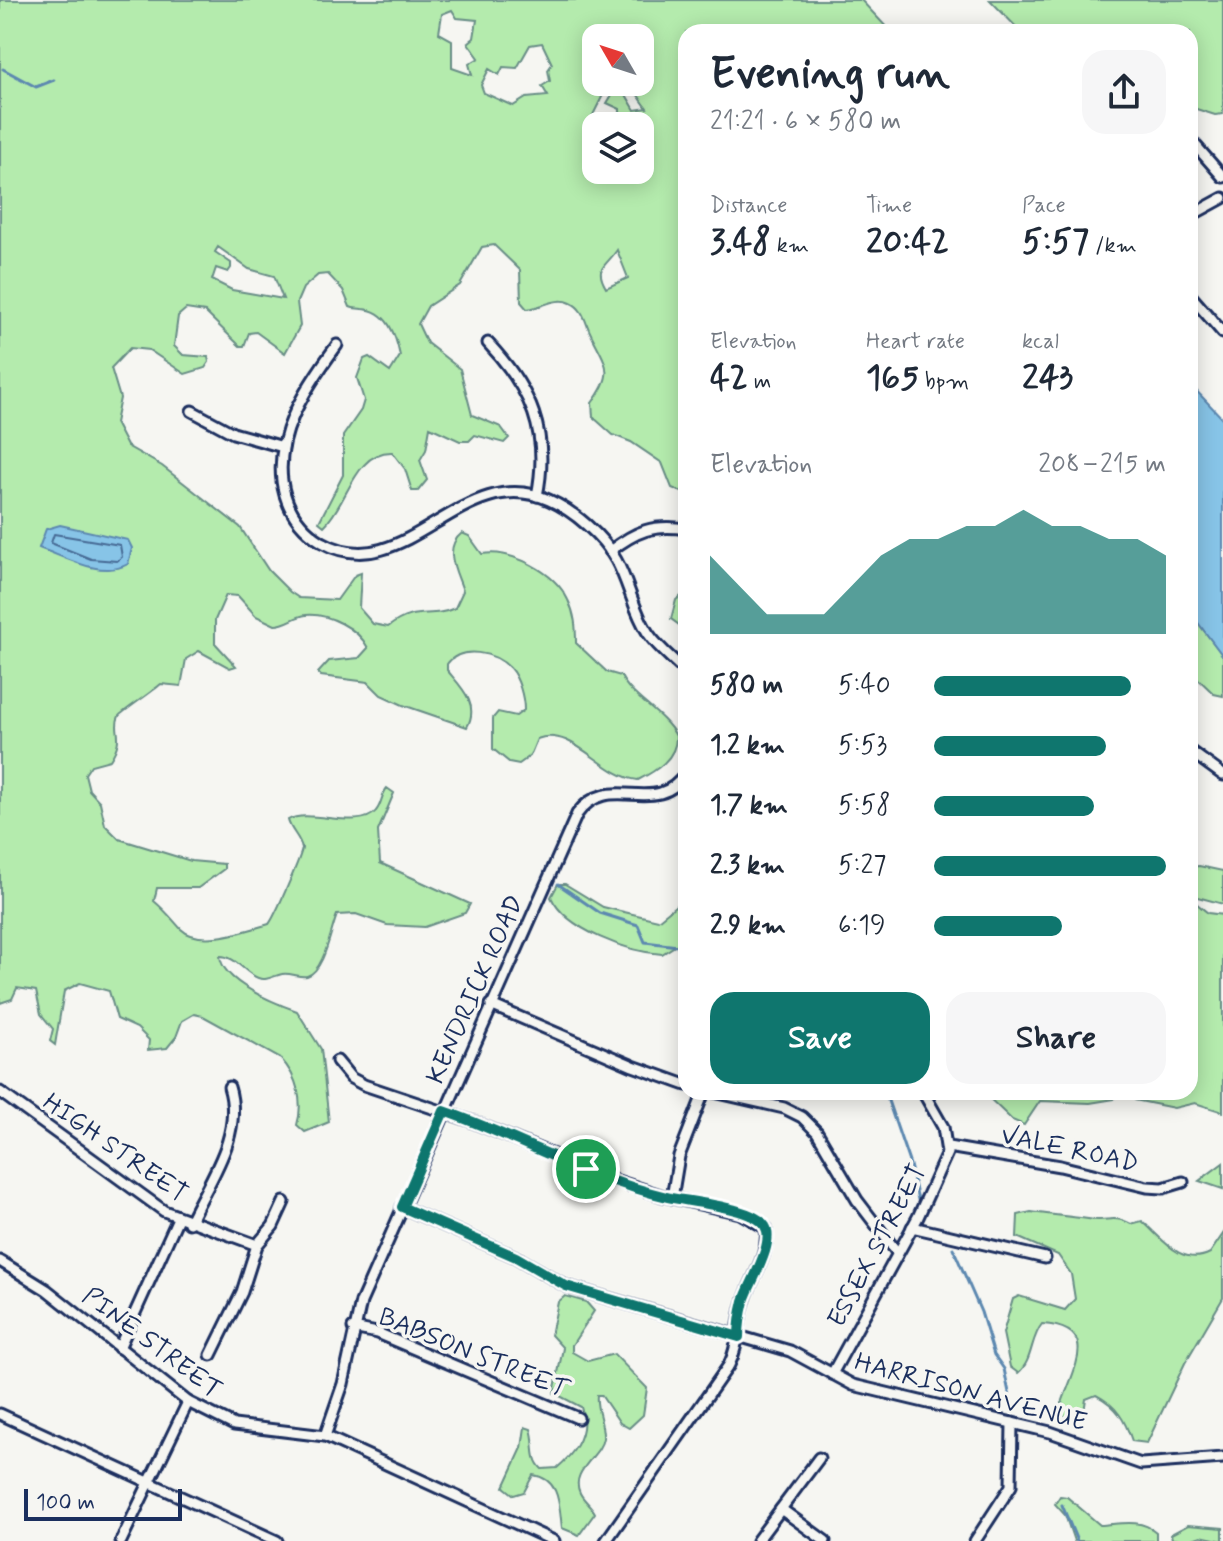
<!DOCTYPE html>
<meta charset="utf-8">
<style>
:root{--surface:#fff;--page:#f6f6f7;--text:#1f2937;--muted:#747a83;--accent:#0f766e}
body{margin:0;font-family:Mynerve,sans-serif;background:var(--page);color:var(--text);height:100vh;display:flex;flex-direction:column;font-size:30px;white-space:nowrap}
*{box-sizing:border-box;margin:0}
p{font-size:26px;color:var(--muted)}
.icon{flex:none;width:44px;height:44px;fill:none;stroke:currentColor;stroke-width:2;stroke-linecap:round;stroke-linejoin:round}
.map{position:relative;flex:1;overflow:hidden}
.sheet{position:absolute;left:678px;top:24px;width:520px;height:1076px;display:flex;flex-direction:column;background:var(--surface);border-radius:24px;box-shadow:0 4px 20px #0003}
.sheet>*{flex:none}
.needle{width:52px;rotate:309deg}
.controls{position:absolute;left:582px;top:24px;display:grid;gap:16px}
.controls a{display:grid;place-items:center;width:72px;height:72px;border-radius:16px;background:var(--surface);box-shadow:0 4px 20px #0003;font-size:40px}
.scale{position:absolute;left:24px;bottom:20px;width:158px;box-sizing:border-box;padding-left:8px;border:4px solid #1b2f5e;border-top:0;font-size:22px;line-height:28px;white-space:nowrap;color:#1b2f5e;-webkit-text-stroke:6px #f6f6f2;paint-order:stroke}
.pin{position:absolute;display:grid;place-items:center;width:68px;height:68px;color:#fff;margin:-34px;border:4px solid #fff;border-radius:50%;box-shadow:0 2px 8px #0007}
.round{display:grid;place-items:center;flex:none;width:84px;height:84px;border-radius:24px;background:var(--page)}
.headline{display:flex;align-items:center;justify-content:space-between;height:136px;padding:0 32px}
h1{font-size:44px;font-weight:700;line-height:60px}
.metrics{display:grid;grid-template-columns:repeat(3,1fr);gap:12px;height:136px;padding:8px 32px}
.metrics div{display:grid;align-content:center}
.metrics b{font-size:34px;font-weight:700}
.metrics small{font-size:22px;font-weight:400}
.metrics p{font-size:22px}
.chart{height:224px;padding:16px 32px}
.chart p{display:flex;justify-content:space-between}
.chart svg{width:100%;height:144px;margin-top:8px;fill:var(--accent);opacity:.7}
.cta{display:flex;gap:16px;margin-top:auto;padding:16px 32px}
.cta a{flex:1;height:92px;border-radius:24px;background:var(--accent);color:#fff;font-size:32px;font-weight:700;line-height:92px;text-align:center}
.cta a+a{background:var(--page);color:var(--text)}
ul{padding:0 32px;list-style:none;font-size:26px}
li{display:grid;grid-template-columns:128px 96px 1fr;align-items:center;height:60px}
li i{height:20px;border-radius:10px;background:var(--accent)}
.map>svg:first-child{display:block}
.green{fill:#b4ebad;stroke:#688d86;stroke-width:2;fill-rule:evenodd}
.water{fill:#87c4e7;stroke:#5c88b0;stroke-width:2}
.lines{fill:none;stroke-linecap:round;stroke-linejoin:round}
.shore{stroke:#466b95;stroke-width:2}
.stream{stroke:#5c88b0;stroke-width:3}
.street-casing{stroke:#1b2f5e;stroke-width:15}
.street{stroke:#f6f6f2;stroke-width:9}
.route-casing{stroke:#fff;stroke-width:16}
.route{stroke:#0f766e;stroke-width:10}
.labels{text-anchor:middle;stroke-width:7;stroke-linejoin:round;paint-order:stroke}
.street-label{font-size:26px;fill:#1b2f5e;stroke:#f6f6f2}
</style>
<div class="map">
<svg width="1223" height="1541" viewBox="0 0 1223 1541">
<rect width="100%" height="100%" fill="#f6f6f2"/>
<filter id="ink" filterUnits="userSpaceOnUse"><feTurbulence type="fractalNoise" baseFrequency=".0125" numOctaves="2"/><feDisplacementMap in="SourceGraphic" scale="16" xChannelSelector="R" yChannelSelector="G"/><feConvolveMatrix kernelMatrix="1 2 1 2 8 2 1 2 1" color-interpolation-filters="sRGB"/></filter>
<g filter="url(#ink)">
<g class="green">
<path d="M 0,0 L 861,0 L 891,32 L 686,32 L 686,489 L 682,492 L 672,488 L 662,463 L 631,442 L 613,435 L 593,417 L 592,403 C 616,371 606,365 591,334 C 585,322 584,309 571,303 C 557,296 541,308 527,309 L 521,302 L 520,270 L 494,245 L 482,247 L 460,285 L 428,306 L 418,324 L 427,343 L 460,369 L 472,415 L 501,427 L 509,438 L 504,443 L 475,435 L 469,441 L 460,441 L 430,427 L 426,450 L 420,460 L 427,480 L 418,491 L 412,491 L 405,469 L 392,452 C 355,451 347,505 324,526 L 319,522 L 343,475 L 343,436 L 361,410 L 364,400 L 357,378 L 364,359 L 369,357 L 390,372 L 400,356 C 396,336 388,310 362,309 C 358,308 354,309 350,307 L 343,290 L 328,274 L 318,275 L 303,288 L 297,302 L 300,326 L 285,353 L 256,332 L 249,333 L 244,346 L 240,346 L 205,312 L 186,309 L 178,316 L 174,346 L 183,355 L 208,357 L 209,362 L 205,368 L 185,374 L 149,350 L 130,348 L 111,368 L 120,398 L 115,423 L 127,446 L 162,466 L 240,527 L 269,571 L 290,592 L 299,598 L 337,600 L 355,575 L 361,573 L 359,608 L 373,624 L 388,627 C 417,605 428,620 455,608 L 463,591 C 457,572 442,549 462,533 L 469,536 L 482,554 C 511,549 555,572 568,600 C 575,614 576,627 576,643 L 607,672 L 621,676 C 630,697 664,713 676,736 C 677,758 656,771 638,780 C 603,777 573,725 537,739 L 530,756 L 519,764 L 509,762 L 493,749 L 493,718 L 498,712 L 516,716 L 524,710 C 524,698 519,678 510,668 C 495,652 461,645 447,664 L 447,670 C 461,687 480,704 467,727 L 403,705 L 381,695 L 368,682 L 321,676 L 318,673 L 329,661 L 359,658 L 368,648 C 358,628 328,613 306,615 C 295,616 287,625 275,625 L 256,616 L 238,596 L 226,595 L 215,620 L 215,643 L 236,666 L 230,668 L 199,651 L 186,659 L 181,686 L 161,684 C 152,692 122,712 119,716 C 112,730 126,736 110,760 L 91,765 L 85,774 L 89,790 L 100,802 L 105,825 L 119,839 L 191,861 L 224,864 L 224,869 L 198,888 L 157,888 L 154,901 C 165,910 172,919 181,929 C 200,948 248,930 269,924 C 275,917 302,854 302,848 C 300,837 290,830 288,820 C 309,808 360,831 376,811 C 382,804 381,795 387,788 L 394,793 L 378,831 L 380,863 L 470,904 L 465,913 L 425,927 L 387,925 L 356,914 L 337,915 C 331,929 324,972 307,976 C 299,978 290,972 282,974 C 273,976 267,981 258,978 C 244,973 236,956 220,956 C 222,982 275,1003 297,1011 L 321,1049 L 329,1122 L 305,1132 L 297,1125 C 304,1102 297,1076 281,1059 L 203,1016 L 194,1014 L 182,1021 L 176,1037 L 167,1048 L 148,1050 L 149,1040 L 137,1028 L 117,1019 L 109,991 L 80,983 L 64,991 L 55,1045 L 50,1041 L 53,1029 L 41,1014 L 36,991 L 17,988 L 12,999 L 0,1003 ZM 452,10 L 457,18 L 477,20 L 474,38 L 468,43 L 479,58 L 469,64 L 472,75 L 452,68 L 452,40 L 439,33 L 442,14 ZM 596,38 L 640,38 L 642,75 L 635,91 L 647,108 L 635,110 L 625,93 L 617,87 L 607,103 L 620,109 L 620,122 L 596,126 L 640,126 L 640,170 L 596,170 L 596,126 L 591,127 L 589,123 L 608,85 L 596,82 ZM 542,43 L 552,64 L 548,70 L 550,81 L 542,86 L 548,96 L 526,98 L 513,106 L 484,93 L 481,85 L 489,69 L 499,75 L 503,67 L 517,68 L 530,45 ZM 218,247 L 249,269 L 274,276 L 283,299 L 232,290 L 212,280 L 216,268 L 228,272 L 231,268 L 231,263 L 215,252 ZM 617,250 L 628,278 L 606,288 C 594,267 605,268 617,250 Z"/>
<path d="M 990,0 L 1223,0 L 1223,114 L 1215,115 L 1190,107 L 1190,32 L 1021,32 Z"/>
<path d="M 686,592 L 686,630 L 671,619 L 676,600 Z"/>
<path d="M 1190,612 L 1223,656 L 1223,696 L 1214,694 L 1190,671 Z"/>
<path d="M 1199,866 L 1223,871 L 1223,904 L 1190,895 L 1190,867 Z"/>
<path d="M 558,884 L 565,884 L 603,907 L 658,920 L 686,897 L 686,939 L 662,954 C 629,952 566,930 551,897 Z"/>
<path d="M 1190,898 L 1208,913 L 1223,915 L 1223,1112 L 1195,1103 L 1174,1108 L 1135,1100 L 1131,1092 L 1190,1092 Z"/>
<path d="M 983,1092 L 1119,1092 L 1114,1099 L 1090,1103 L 1040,1101 L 1024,1125 L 1012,1120 Z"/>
<path d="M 1223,1163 L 1223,1189 L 1199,1181 Z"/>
<path d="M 1031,1212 C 1051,1215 1069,1216 1088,1219 C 1108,1223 1112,1214 1131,1224 L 1142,1221 C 1160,1236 1181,1268 1210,1253 L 1223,1234 L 1223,1298 L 1185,1363 L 1147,1443 L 1132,1441 C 1125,1420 1117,1406 1096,1395 L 1086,1399 L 1083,1418 L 1073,1421 L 1064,1416 L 1061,1406 C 1074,1367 1101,1328 1042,1324 C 1030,1339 1033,1361 1018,1373 L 1010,1367 L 1003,1333 L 1013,1299 L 1019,1296 L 1065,1310 L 1075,1299 L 1071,1274 L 1058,1255 L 1017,1237 L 1018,1215 Z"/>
<path d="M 565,1296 L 586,1302 L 594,1311 L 572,1345 L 572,1352 L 588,1361 L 614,1354 L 647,1388 L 643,1415 L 629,1428 L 620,1423 L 601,1395 L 597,1395 C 595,1409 604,1423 603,1438 C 601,1456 569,1471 580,1493 C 584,1501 591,1505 595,1513 L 579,1535 L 562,1528 C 559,1504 560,1479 533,1475 L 524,1492 L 514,1495 L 504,1487 L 522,1448 L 525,1427 L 531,1429 C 536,1443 530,1458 542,1469 L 557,1468 C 576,1452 589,1431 581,1407 L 554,1393 L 563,1348 L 551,1335 L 558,1302 Z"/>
<path d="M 1060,1496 L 1067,1497 L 1100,1525 C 1120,1524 1140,1518 1156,1532 L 1156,1541 L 1074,1541 L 1065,1515 L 1055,1504 Z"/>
<path d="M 1188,1525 L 1223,1528 L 1223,1541 L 1201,1536 L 1187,1541 L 1172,1539 L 1171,1534 Z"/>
</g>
<g class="water">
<path d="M 1190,384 L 1223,419 L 1223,656 L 1190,612 Z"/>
<path d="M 60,525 L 128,540 L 132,548 L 128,564 C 101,579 65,557 39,548 L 46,529 Z"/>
</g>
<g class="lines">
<path class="shore" d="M 54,534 L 120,545 L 122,557 L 117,561 L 91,559 L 51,543 Z"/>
<g class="stream">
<path d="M 3,69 L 36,87 L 54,80"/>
<path d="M 558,884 L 600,913 L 638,925 L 645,942 L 686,947"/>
<path d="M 885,1092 L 910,1165 L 919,1204"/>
<path d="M 953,1248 L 981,1312 L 994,1355 L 1004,1369 L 1011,1402"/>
<path d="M 1062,1505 L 1077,1541"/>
</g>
<defs>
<g id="street">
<path d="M 1190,139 L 1223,177"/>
<path d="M 1190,216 L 1223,198"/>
<path d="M 1190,295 L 1223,333"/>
<path d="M 488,343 C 531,389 550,433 537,496"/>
<path d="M 337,345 C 306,387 269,441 285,495 C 291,515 304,531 322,542 C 405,589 461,461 549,500 C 574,511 603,536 616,560 C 629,583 633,610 648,633 C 658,648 673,659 686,672"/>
<path d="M 192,411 L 233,433 L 283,447"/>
<path d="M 610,551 C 636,531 653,524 686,529"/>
<path d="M 1190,751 L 1223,775"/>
<path d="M 491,1005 L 633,1066 L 686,1085"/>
<path d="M 337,1061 L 351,1078 L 364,1085 L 471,1121 L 614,1180 L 663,1196 L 740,1213 L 766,1228 C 770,1256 750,1279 743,1305 C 737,1326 739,1345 729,1365 L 606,1541"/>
<path d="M 0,1092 L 164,1211 L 257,1245"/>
<path d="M 714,1092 L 784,1108 L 802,1117 L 817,1132 L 857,1200 L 896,1251"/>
<path d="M 948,1147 L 1060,1166 L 1147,1187 L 1163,1188 L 1183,1182"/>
<path d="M 672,1198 L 679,1156 L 704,1092"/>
<path d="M 402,1207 L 516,1257 L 566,1286 L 790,1351 L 853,1385 L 1050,1432 L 1141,1464 L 1223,1458"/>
<path d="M 189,1223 C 209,1180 244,1135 229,1087"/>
<path d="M 912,1227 L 1045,1258"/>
<path d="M 0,1261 L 47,1290 L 188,1402 L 234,1425 L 325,1436 L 554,1541"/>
<path d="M 353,1328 L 377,1333 L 578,1418"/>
<path d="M 119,1348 L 178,1218"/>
<path d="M 211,1355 L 242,1292 L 257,1245 L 273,1226 L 284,1202"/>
<path d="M 832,1374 L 918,1217 L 947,1153 L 943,1127 L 923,1092"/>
<path d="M 0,1414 L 277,1541"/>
<path d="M 325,1436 L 343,1384 L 361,1302 L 577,814 C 610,769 655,820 686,773"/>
<path d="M 781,1509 L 825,1541"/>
<path d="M 121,1541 L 188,1402"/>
<path d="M 757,1541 L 819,1458"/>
<path d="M 975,1541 L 1011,1486 L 1012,1423"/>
</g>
</defs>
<use href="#street" class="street-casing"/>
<use href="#street" class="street"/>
</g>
</g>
<g class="lines" filter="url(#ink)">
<defs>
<path id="route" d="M 444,1111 C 519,1137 590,1179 667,1197 C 688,1202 754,1207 765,1226 C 776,1243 749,1284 744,1301 C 741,1313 739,1325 739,1337 L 566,1286 L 516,1257 L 402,1207 Z"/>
</defs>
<use href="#route" class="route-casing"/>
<use href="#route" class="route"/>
</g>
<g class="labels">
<g class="street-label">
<text transform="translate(474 989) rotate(-66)" y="9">KENDRICK ROAD</text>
<text transform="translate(116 1147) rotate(35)" y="9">HIGH STREET</text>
<text transform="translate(1070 1148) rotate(12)" y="9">VALE ROAD</text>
<text transform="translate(876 1245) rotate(-62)" y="9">ESSEX STREET</text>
<text transform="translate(153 1342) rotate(37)" y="9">PINE STREET</text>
<text transform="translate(474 1352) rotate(22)" y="9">BABSON STREET</text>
<text transform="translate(971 1391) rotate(15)" y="9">HARRISON AVENUE</text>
</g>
</g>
</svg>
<div class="controls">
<a><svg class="needle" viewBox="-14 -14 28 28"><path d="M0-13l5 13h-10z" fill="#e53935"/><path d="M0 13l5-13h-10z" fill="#747a83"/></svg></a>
<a><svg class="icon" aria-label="layers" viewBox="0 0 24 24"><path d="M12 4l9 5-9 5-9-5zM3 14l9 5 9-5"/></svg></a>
</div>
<div class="scale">100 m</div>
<div class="pin" style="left:586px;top:1169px;background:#1e9e55"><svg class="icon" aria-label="arrive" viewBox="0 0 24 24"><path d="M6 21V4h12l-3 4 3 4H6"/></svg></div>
<section class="sheet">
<div class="headline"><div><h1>Evening run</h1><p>21:21 · 6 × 580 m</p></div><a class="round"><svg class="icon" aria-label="share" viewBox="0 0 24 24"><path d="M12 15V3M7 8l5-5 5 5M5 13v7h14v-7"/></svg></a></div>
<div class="metrics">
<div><p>Distance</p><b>3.48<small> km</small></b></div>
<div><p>Time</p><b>20:42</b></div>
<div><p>Pace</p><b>5:57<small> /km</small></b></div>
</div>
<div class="metrics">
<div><p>Elevation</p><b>42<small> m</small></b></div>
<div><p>Heart rate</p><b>165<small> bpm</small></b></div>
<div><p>kcal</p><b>243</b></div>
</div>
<div class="chart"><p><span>Elevation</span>208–215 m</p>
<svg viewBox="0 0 160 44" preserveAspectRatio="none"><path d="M0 44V20L10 29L20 38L30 38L40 38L50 29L60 20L70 15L80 15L90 11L100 11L110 6L120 11L130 11L140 15L150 15L160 20V44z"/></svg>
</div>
<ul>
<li><b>580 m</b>5:40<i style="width:85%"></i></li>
<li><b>1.2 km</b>5:53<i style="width:74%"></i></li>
<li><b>1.7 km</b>5:58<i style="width:69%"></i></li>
<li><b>2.3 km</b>5:27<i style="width:100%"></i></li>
<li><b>2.9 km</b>6:19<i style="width:55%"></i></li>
</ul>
<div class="cta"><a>Save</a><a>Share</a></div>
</section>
</div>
